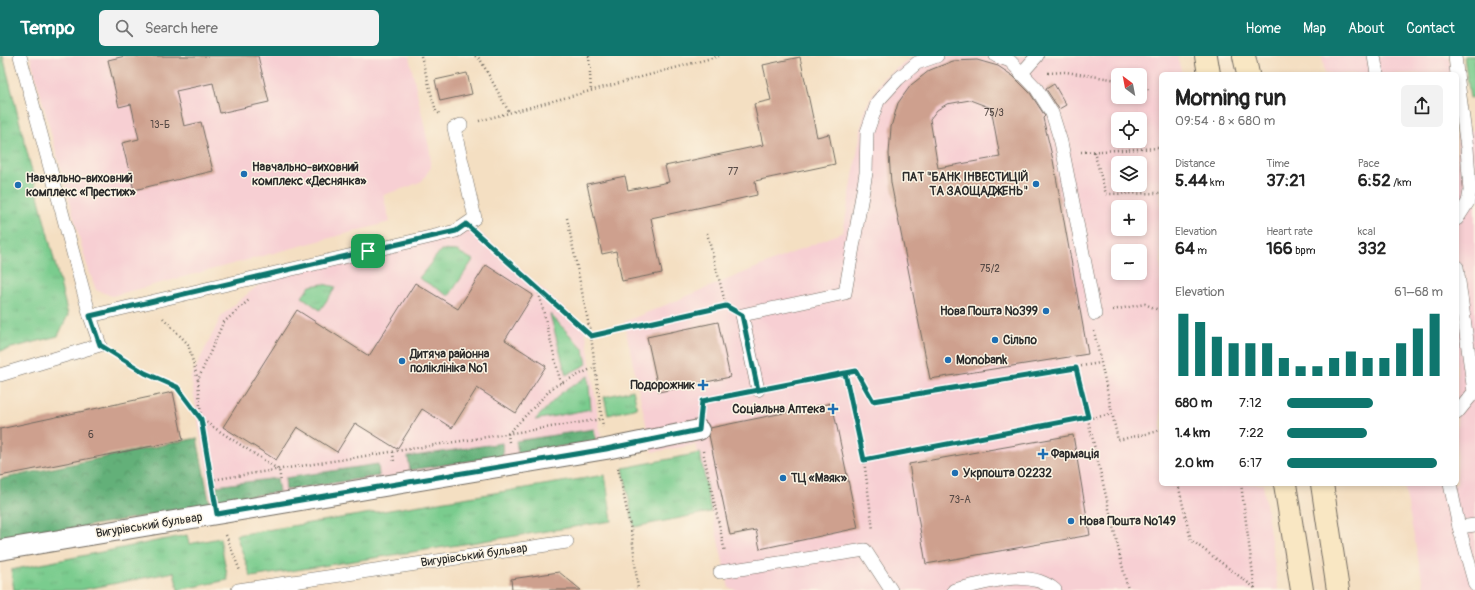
<!DOCTYPE html>
<meta charset="utf-8">
<style>
:root{--surface:#fff;--page:#f2f2f2;--text:#222;--muted:#767676;--accent:#0f766e}
body{margin:0;font-family:Pangolin,sans-serif;background:var(--page);color:var(--text);height:100vh;display:flex;flex-direction:column;font-size:15px;white-space:nowrap}
*{box-sizing:border-box;margin:0}
p{font-size:13px;color:var(--muted)}
.icon{flex:none;width:22px;height:22px;fill:none;stroke:currentColor;stroke-width:2;stroke-linecap:round;stroke-linejoin:round}
.map{position:relative;flex:1;overflow:hidden}
.details{position:absolute;left:1159px;top:16px;width:300px;height:414px;display:flex;flex-direction:column;background:var(--surface);border-radius:6px;box-shadow:0 2px 6px #0003}
.details>*{flex:none}
.needle{width:26px;rotate:328deg}
.controls{position:absolute;left:1111px;top:12px;display:grid;gap:8px}
.controls a{display:grid;place-items:center;width:36px;height:36px;border-radius:6px;background:var(--surface);box-shadow:0 2px 6px #0003;font-size:20px}
.pin{position:absolute;display:grid;place-items:center;width:34px;height:34px;color:#fff;margin:-17px;border-radius:8px;box-shadow:0 2px 6px #0006}
.round{display:grid;place-items:center;flex:none;width:42px;height:42px;border-radius:6px;background:var(--page)}
.overview{display:flex;align-items:center;justify-content:space-between;height:68px;padding:0 16px}
h1{font-size:22px;font-weight:800;line-height:30px}
.figures{display:grid;grid-template-columns:repeat(3,1fr);gap:6px;height:68px;padding:4px 16px}
.figures div{display:grid;align-content:center}
.figures b{font-size:17px;font-weight:800}
.figures small{font-size:11px;font-weight:400}
.figures p{font-size:11px}
.chart{height:112px;padding:8px 16px}
.chart p{display:flex;justify-content:space-between}
.chart svg{width:100%;height:72px;margin-top:4px;stroke:var(--accent);stroke-width:6}
ul{padding:0 16px;list-style:none;font-size:13px}
li{display:grid;grid-template-columns:64px 48px 1fr;align-items:center;height:30px}
li i{height:10px;border-radius:5px;background:var(--accent)}
header{display:flex;align-items:center;gap:24px;box-sizing:border-box;height:56px;padding:0 20px;background:var(--accent);color:#fff}
header strong{font-size:19px}
nav{display:flex;gap:22px;margin-inline-start:auto;font-size:14px}
.search{width:280px;height:36px;background:var(--page);display:flex;align-items:center;gap:10px;box-sizing:border-box;padding:0 14px;border-radius:6px;color:var(--muted);font-size:15px}
.map>svg:first-child{display:block}
.built{fill:#f7cfd3;fill-rule:evenodd}
.grass{fill:url(#grass-tufts);stroke:#527c5c}
.forest{fill:url(#forest-crowns);stroke:#476e52}
.garden{fill:#7acc8e;stroke:#527c5c}
.building{fill:#cea08e;fill-rule:evenodd}
.lines{fill:none;stroke-linecap:round;stroke-linejoin:round}
.service-casing{stroke:#716a60;stroke-width:14}
.pedestrian-casing{stroke:#716a60;stroke-width:22}
.secondary-casing{stroke:#716a60;stroke-width:24}
.path{stroke:#716a60;stroke-width:2.5;stroke-dasharray:1 3;stroke-linecap:butt}
.service{stroke:#fff;stroke-width:13}
.pedestrian{stroke:#fff;stroke-width:20}
.secondary{stroke:#f9e7c3;stroke-width:22}
.route-casing{stroke:#fff;stroke-width:8}
.route{stroke:#0f766e;stroke-width:5}
.poi-dot{fill:#1f6fb2;stroke:#fcf5e5;stroke-width:1.5}
.labels{text-anchor:middle;stroke-width:3;stroke-linejoin:round;paint-order:stroke}
.number-label{font-size:10px;fill:#544844}
.poi-label{font-size:12px;font-weight:bold;fill:#2b2b2b;stroke:#fcf5e5;text-anchor:start}
.street-label{font-size:12px;fill:#2b2b2b;stroke:#fcf5e5}
</style>
<header>
<strong>Tempo</strong>
<div class="search"><svg class="icon" aria-label="search" viewBox="0 0 24 24"><circle cx="10" cy="10" r="6"/><path d="M15 15l6 6"/></svg>Search here</div>
<nav><a>Home</a><a>Map</a><a>About</a><a>Contact</a></nav>
</header>
<div class="map">
<svg width="1475" height="534" viewBox="0 0 1475 534">
<defs>
<pattern id="grass-tufts" width="24" height="20" patternUnits="userSpaceOnUse"><rect width="24" height="20" fill="#7acc8e"/><path d="M3 7l-1-3M5 7V3M7 7l1-3M15 17l-1-3M17 17v-4M19 17l1-3" fill="none" stroke="#6aaf7b"/></pattern>
<pattern id="forest-crowns" width="20" height="18" patternUnits="userSpaceOnUse"><rect width="20" height="18" fill="#63b079"/><path d="M2 6a3 3 0 1 1 6 0M12 15a3 3 0 1 1 6 0" fill="none" stroke="#528f63"/></pattern>
</defs>
<rect width="100%" height="100%" fill="#fcf5e5"/>
<filter id="ink" filterUnits="userSpaceOnUse"><feTurbulence type="fractalNoise" baseFrequency=".025" numOctaves="2"/><feDisplacementMap in="SourceGraphic" scale="8" xChannelSelector="R" yChannelSelector="G"/><feConvolveMatrix kernelMatrix="1 2 1 2 8 2 1 2 1" color-interpolation-filters="sRGB"/></filter>
<filter id="wash" filterUnits="userSpaceOnUse"><feTurbulence type="fractalNoise" baseFrequency=".012" numOctaves="4" result="noise"/><feDisplacementMap in="SourceGraphic" scale="16" xChannelSelector="R" yChannelSelector="G"/><feGaussianBlur stdDeviation="0.9" result="paint"/><feColorMatrix in="noise" values="0 0 0 0 0 0 0 0 0 0 0 0 0 0 0 0 0 1.4 0 .05"/><feComposite in="paint" operator="in"/></filter>
<g filter="url(#wash)">
<rect width="100%" height="100%" fill="#f4dfc2"/>
<g class="built">
<path d="M 30,0 L 409,0 L 430,95 L 431,111 L 422,125 L 408,131 L 383,139 L 390,166 L 112,240 L 96,234 L 86,206 Z"/>
<path d="M 914,0 L 1177,0 L 1182,18 L 1161,18 L 1161,428 L 1263,428 L 1278,534 L 736,534 L 729,532 L 696,389 L 652,396 L 624,266 L 843,176 L 865,53 L 883,22 ZM 1118,19 L 1140,19 L 1140,41 L 1118,41 ZM 1118,63 L 1140,63 L 1140,85 L 1118,85 ZM 1118,107 L 1140,107 L 1140,129 L 1118,129 ZM 1118,151 L 1140,151 L 1140,173 L 1118,173 ZM 1118,195 L 1140,195 L 1140,217 L 1118,217 Z"/>
<path d="M 1322,0 L 1449,0 L 1452,18 L 1325,18 Z"/>
<path d="M 1457,55 L 1460,77 L 1475,74 L 1475,534 L 1424,534 L 1404,428 L 1457,428 Z"/>
<path d="M 476,173 L 585,271 L 602,388 L 212,454 L 191,321 L 222,259 L 267,222 Z"/>
</g>
<g class="grass">
<path d="M 0,0 L 3,0 L 68,259 L 58,280 L 0,295 Z"/>
<path d="M 441,194 L 457,195 L 473,204 L 449,240 L 419,222 Z"/>
<path d="M 323,228 L 336,231 L 320,254 L 302,241 L 310,230 Z"/>
<path d="M 550,258 L 584,294 L 587,308 L 566,319 Z"/>
<path d="M 588,320 L 591,353 L 535,364 L 561,337 Z"/>
<path d="M 633,334 L 637,352 L 608,359 L 604,341 Z"/>
<path d="M 700,397 L 711,456 L 634,471 L 623,412 Z"/>
<path d="M 605,419 L 612,465 L 251,521 L 236,479 Z"/>
<path d="M 187,479 L 189,488 L 220,482 L 228,524 L 178,534 L 174,516 L 81,534 L 14,534 L 11,514 Z"/>
</g>
<g class="forest">
<path d="M 594,373 L 596,385 L 518,397 L 516,385 Z"/>
<path d="M 197,382 L 210,449 L 0,485 L 0,423 Z"/>
<path d="M 502,387 L 503,400 L 410,414 L 408,401 Z"/>
<path d="M 378,408 L 379,420 L 286,434 L 285,422 Z"/>
<path d="M 277,422 L 279,436 L 218,444 L 216,430 Z"/>
</g>
<path class="garden" d="M 1464,0 L 1475,0 L 1475,41 L 1470,42 Z"/>
<g id="blocks">
<g class="building">
<path d="M 125,0 L 258,0 L 269,46 L 220,57 L 213,27 L 176,35 L 184,70 L 201,66 L 213,115 L 134,134 L 122,87 L 139,83 L 131,48 L 119,51 L 108,4 Z"/>
<path d="M 800,1 L 817,81 L 829,78 L 835,108 L 755,125 L 757,139 L 651,162 L 662,217 L 622,225 L 616,195 L 602,198 L 587,128 L 625,120 L 628,134 L 669,126 L 665,110 L 763,89 L 754,48 L 771,44 L 763,9 Z"/>
<path d="M 977,4 L 998,10 L 1013,20 L 1030,37 L 1045,60 L 1043,62 L 1053,104 L 1088,298 L 930,323 L 891,127 L 889,98 L 891,71 L 898,47 L 911,29 L 930,14 L 953,5 ZM 970,44 L 991,52 L 1000,101 L 938,112 L 930,63 L 937,54 L 947,48 Z"/>
<path d="M 467,17 L 472,38 L 440,45 L 435,24 Z"/>
<path d="M 1054,28 L 1066,49 L 1059,53 L 1046,33 Z"/>
<path d="M 486,209 L 533,239 L 505,284 L 546,310 L 516,357 L 477,332 L 452,372 L 422,353 L 397,393 L 355,367 L 337,396 L 297,371 L 276,404 L 223,371 L 297,254 L 369,300 L 415,227 L 458,253 Z"/>
<path d="M 718,266 L 730,321 L 659,336 L 647,281 Z"/>
<path d="M 173,336 L 183,384 L 0,420 L 0,373 Z"/>
<path d="M 832,347 L 858,472 L 760,493 L 756,474 L 730,479 L 709,379 L 710,372 Z"/>
<path d="M 1073,379 L 1090,479 L 926,508 L 909,408 Z"/>
<path d="M 559,516 L 581,534 L 512,534 L 511,523 Z"/>
</g>
</g>
</g>
<g filter="url(#ink)">
<use href="#blocks" fill-opacity="0" stroke="#716a60" stroke-width="1"/>
<g class="lines">
<defs>
<g id="service">
<path d="M 996,0 L 1010,5 L 1036,32 L 1052,57 L 1061,86 L 1095,258"/>
<path d="M 1374,0 L 1377,18"/>
<path d="M 1455,0 L 1457,18"/>
<path d="M 1021,18 L 1037,0"/>
<path d="M 1457,18 L 1467,92 L 1470,135 L 1468,146 L 1457,163"/>
<path d="M 1457,211 L 1474,336 L 1457,357"/>
<path d="M 90,260 L 456,175 L 475,162 L 454,72 L 461,69"/>
<path d="M 0,319 L 100,289 L 90,260 L 20,0"/>
<path d="M 758,334 L 742,259 L 845,237 L 866,117 L 867,76 L 878,45 L 898,23 L 917,7 L 937,0"/>
<path d="M 1450,428 L 1459,471 L 1475,529"/>
<path d="M 1459,471 L 1475,469"/>
<path d="M 720,516 L 865,494 L 891,534"/>
<path d="M 238,534 L 567,486"/>
<path d="M 954,534 C 984,528 1028,511 1055,534"/>
</g>
<path id="pedestrian" d="M 0,494 L 606,393 L 699,374"/>
<g id="secondary">
<path d="M 1206,0 L 1209,18"/>
<path d="M 1244,0 L 1248,18"/>
<path d="M 1285,428 L 1302,534"/>
<path d="M 1322,428 L 1338,534"/>
</g>
</defs>
<use href="#service" class="service-casing"/>
<use href="#pedestrian" class="pedestrian-casing"/>
<use href="#secondary" class="secondary-casing"/>
<g class="path">
<path d="M 421,0 L 436,55 L 441,59"/>
<path d="M 475,0 L 480,3 L 509,56"/>
<path d="M 589,0 L 591,35"/>
<path d="M 1048,17 L 1066,16 L 1118,24"/>
<path d="M 1140,31 L 1151,34"/>
<path d="M 479,65 L 719,0"/>
<path d="M 1081,96 L 1159,92"/>
<path d="M 1094,96 L 1106,138 L 1161,137"/>
<path d="M 567,162 L 591,280 L 603,371"/>
<path d="M 707,177 L 726,250"/>
<path d="M 479,180 L 590,279"/>
<path d="M 538,233 L 561,328"/>
<path d="M 1113,254 L 1145,248 L 1161,255"/>
<path d="M 163,262 L 188,288 L 198,324"/>
<path d="M 1094,275 L 1118,384 L 1155,376 L 1161,373"/>
<path d="M 591,280 L 725,251"/>
<path d="M 116,298 L 145,317 L 177,331 L 201,363 L 279,414 L 281,426"/>
<path d="M 1076,312 L 1128,534"/>
<path d="M 845,317 L 864,404 L 873,474"/>
<path d="M 775,331 L 856,315 L 873,345 L 1100,307"/>
<path d="M 701,353 L 702,345 L 741,338"/>
<path d="M 509,386 L 508,378 L 553,331 L 595,311"/>
<path d="M 703,395 L 725,496"/>
<path d="M 393,396 L 394,406"/>
<path d="M 864,404 L 1113,358"/>
<path d="M 618,412 L 632,479 L 638,534"/>
<path d="M 211,424 L 602,363"/>
<path d="M 1178,428 L 1191,484 L 1255,532"/>
<path d="M 1241,428 L 1255,534"/>
<path d="M 213,436 L 201,363 L 198,324 L 223,267 L 250,243"/>
<path d="M 226,479 L 240,515"/>
</g>
<use href="#service" class="service"/>
<use href="#pedestrian" class="pedestrian"/>
<use href="#secondary" class="secondary"/>
</g>
</g>
<g class="lines" filter="url(#ink)">
<defs>
<path id="route" d="M 368,195 L 90,260 L 100,289 L 145,317 L 177,331 L 201,363 L 217,458 L 606,393 L 699,374 L 702,345 L 845,317 L 864,404 L 1088,361 L 1076,312 L 873,345 L 856,315 L 758,334 L 742,259 L 726,250 L 591,280 L 466,168 L 456,175 L 368,195"/>
</defs>
<use href="#route" class="route-casing"/>
<use href="#route" class="route"/>
</g>
<g class="poi-dot">
<circle cx="244" cy="118" r="4"/>
<circle cx="1036" cy="128" r="4"/>
<circle cx="18" cy="129" r="4"/>
<circle cx="1046" cy="255" r="4"/>
<circle cx="995" cy="284" r="4"/>
<circle cx="948" cy="304" r="4"/>
<circle cx="402" cy="305" r="4"/>
<path d="M701 323h4v4h4v4h-4v4h-4v-4h-4v-4h4z"/>
<path d="M831 347h4v4h4v4h-4v4h-4v-4h-4v-4h4z"/>
<path d="M1041 392h4v4h4v4h-4v4h-4v-4h-4v-4h4z"/>
<circle cx="955" cy="417" r="4"/>
<circle cx="783" cy="422" r="4"/>
<circle cx="1071" cy="465" r="4"/>
</g>
<g class="labels">
<g class="number-label">
<text x="994" y="60">75/3</text>
<text x="160" y="72">13-Б</text>
<text x="733" y="119">77</text>
<text x="990" y="216">75/2</text>
<text x="91" y="382">6</text>
<text x="960" y="447">73-А</text>
</g>
<g class="poi-label">
<text x="252" y="115">Навчально-виховний<tspan x="252" dy="14">комплекс «Деснянка»</tspan></text>
<text x="1028" y="125" text-anchor="end">ПАТ "БАНК ІНВЕСТИЦІЙ<tspan x="1028" dy="14">ТА ЗАОЩАДЖЕНЬ"</tspan></text>
<text x="26" y="126">Навчально-виховний<tspan x="26" dy="14">комплекс «Престиж»</tspan></text>
<text x="1038" y="259" text-anchor="end">Нова Пошта №399</text>
<text x="1003" y="288">Сільпо</text>
<text x="410" y="302">Дитяча районна<tspan x="410" dy="14">поліклініка №1</tspan></text>
<text x="956" y="308">Monobank</text>
<text x="695" y="333" text-anchor="end">Подорожник</text>
<text x="825" y="357" text-anchor="end">Соціальна Аптека</text>
<text x="1051" y="402">Фармація</text>
<text x="963" y="421">Укрпошта 02232</text>
<text x="791" y="426">ТЦ «Маяк»</text>
<text x="1079" y="469">Нова Пошта №149</text>
</g>
<g class="street-label">
<text transform="translate(149 469) rotate(-9)" y="4">Вигурівський бульвар</text>
<text transform="translate(474 499) rotate(-8)" y="4">Вигурівський бульвар</text>
</g>
</g>
</svg>
<div class="controls">
<a><svg class="needle" viewBox="-14 -14 28 28"><path d="M0-13l5 13h-10z" fill="#e53935"/><path d="M0 13l5-13h-10z" fill="#767676"/></svg></a>
<a><svg class="icon" aria-label="locate" viewBox="0 0 24 24"><circle cx="12" cy="12" r="6"/><path d="M12 2v4M12 18v4M2 12h4M18 12h4"/></svg></a>
<a><svg class="icon" aria-label="layers" viewBox="0 0 24 24"><path d="M12 4l9 5-9 5-9-5zM3 14l9 5 9-5"/></svg></a>
<a>+</a>
<a>−</a>
</div>
<div class="pin" style="left:368px;top:195px;background:#1e9e55"><svg class="icon" aria-label="arrive" viewBox="0 0 24 24"><path d="M6 21V4h12l-3 4 3 4H6"/></svg></div>
<section class="details">
<div class="overview"><div><h1>Morning run</h1><p>09:54 · 8 × 680 m</p></div><a class="round"><svg class="icon" aria-label="share" viewBox="0 0 24 24"><path d="M12 15V3M7 8l5-5 5 5M5 13v7h14v-7"/></svg></a></div>
<div class="figures">
<div><p>Distance</p><b>5.44<small> km</small></b></div>
<div><p>Time</p><b>37:21</b></div>
<div><p>Pace</p><b>6:52<small> /km</small></b></div>
</div>
<div class="figures">
<div><p>Elevation</p><b>64<small> m</small></b></div>
<div><p>Heart rate</p><b>166<small> bpm</small></b></div>
<div><p>kcal</p><b>332</b></div>
</div>
<div class="chart"><p><span>Elevation</span>61–68 m</p>
<svg viewBox="0 0 160 44" preserveAspectRatio="none"><path d="M5 44V6M15 44V11M25 44V20M35 44V24M45 44V24M55 44V24M65 44V33M75 44V38M85 44V38M95 44V33M105 44V29M115 44V33M125 44V33M135 44V24M145 44V15M155 44V6"/></svg>
</div>
<ul>
<li><b>680 m</b>7:12<i style="width:55%"></i></li>
<li><b>1.4 km</b>7:22<i style="width:51%"></i></li>
<li><b>2.0 km</b>6:17<i style="width:96%"></i></li>
</ul>
</section>
</div>
